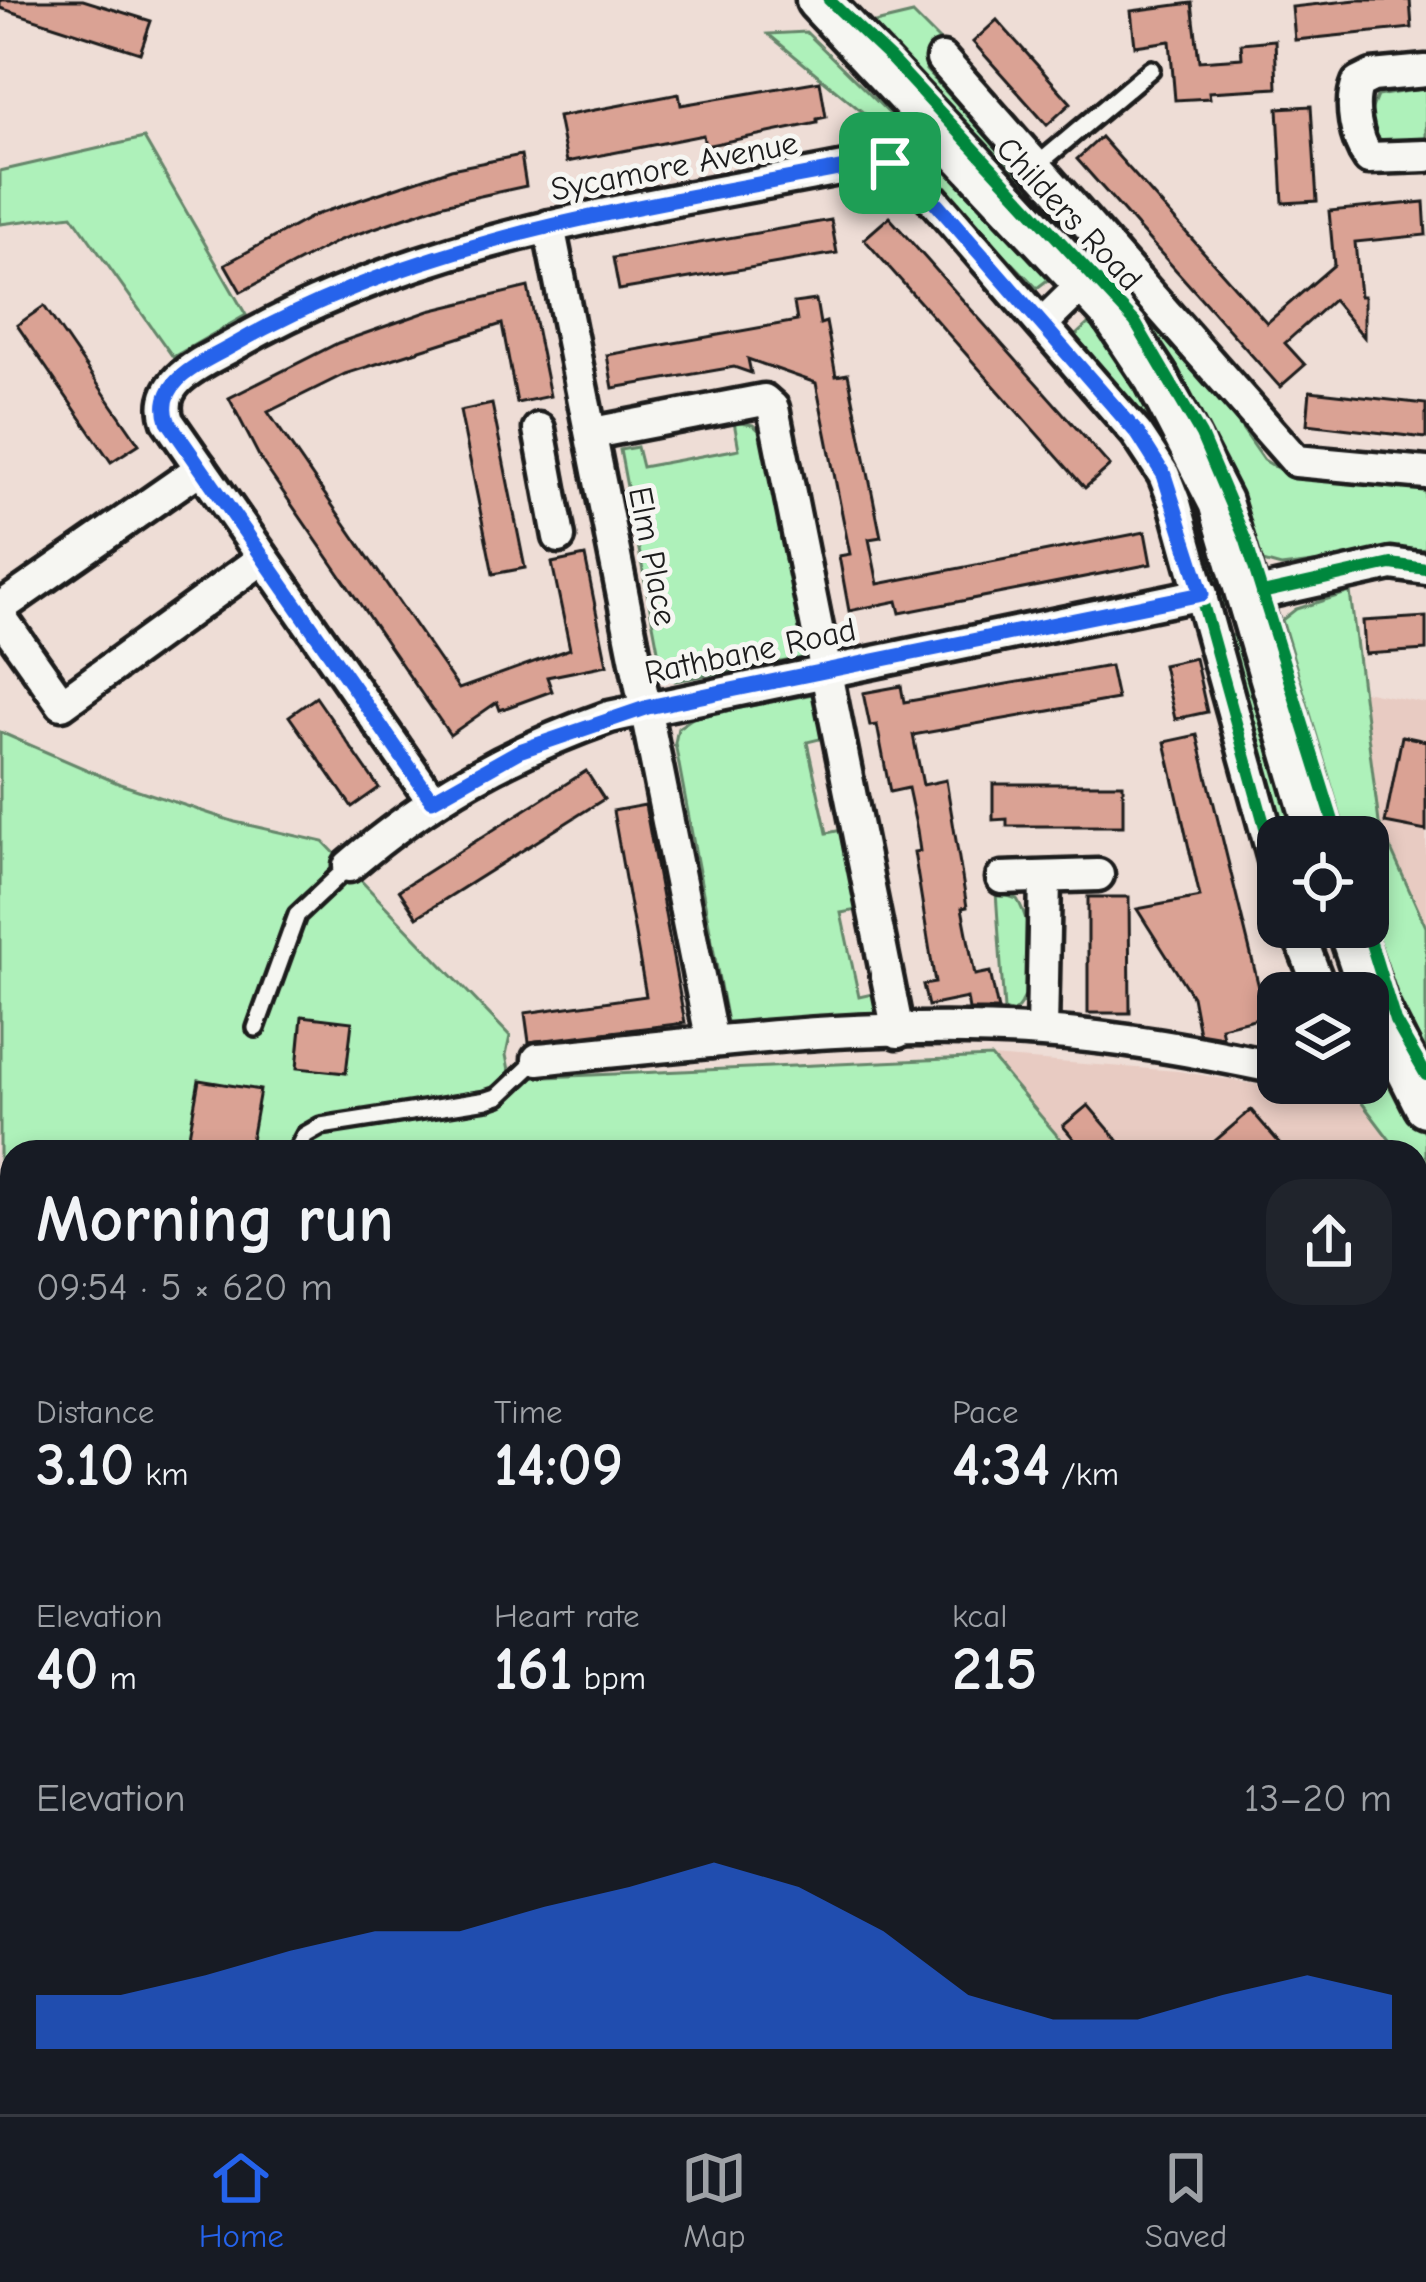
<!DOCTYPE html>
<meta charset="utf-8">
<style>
:root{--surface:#171b24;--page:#20242c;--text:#f1f3f6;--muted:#9ea1a6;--line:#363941;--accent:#2563eb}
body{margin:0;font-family:"Comic Neue",sans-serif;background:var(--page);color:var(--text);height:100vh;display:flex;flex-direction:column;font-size:45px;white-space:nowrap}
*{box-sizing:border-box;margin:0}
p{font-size:39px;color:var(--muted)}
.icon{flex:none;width:66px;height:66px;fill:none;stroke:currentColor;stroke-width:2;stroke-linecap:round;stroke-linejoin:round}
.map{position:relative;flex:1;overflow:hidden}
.details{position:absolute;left:0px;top:1140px;width:1428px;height:975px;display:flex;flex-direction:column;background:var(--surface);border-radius:36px 36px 0 0;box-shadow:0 6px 18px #0003}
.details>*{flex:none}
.buttons{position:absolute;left:1257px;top:816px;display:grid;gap:24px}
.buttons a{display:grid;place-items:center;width:132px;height:132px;border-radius:24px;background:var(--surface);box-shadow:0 6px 18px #0003;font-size:60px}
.pin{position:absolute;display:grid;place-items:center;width:102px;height:102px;color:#fff;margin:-51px;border-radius:24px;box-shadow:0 6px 18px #0006}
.round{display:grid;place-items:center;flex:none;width:126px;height:126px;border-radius:36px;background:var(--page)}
.overview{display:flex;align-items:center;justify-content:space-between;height:204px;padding:0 36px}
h1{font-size:66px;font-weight:600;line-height:90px}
.figures{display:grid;grid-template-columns:repeat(3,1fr);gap:18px;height:204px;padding:12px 36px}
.figures div{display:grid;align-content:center}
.figures b{font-size:60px;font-weight:600}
.figures small{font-size:33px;font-weight:400}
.figures p{font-size:33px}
.chart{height:336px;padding:24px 36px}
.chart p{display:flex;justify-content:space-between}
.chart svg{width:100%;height:216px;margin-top:12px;fill:var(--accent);opacity:.7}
.tabs{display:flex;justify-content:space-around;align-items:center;height:168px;border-top:3px solid var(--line);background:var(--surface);font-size:33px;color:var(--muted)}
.tabs a{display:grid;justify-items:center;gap:6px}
.tabs .current{color:var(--accent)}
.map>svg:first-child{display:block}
.built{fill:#e8cbc2}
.green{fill:#aef1ba;stroke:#65866b;stroke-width:3}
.building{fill:#daa294;stroke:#1c1c1c;stroke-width:3}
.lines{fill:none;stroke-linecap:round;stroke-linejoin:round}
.service-casing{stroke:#1c1c1c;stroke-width:24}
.minor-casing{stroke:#1c1c1c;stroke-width:39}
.secondary-casing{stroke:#1c1c1c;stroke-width:51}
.service{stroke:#f6f6f2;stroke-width:15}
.minor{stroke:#f6f6f2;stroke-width:30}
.secondary{stroke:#f6f6f2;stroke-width:42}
.cycleway-casing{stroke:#f6f6f2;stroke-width:20}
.cycleway{stroke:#00873e;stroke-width:12}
.route-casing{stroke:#fff;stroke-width:24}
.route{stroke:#2563eb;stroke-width:15}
.labels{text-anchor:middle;stroke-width:10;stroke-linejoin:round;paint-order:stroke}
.street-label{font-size:33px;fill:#1c1c1c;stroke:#f6f6f2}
</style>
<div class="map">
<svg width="1426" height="2114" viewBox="0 0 1426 2114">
<rect width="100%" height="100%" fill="#eeddd6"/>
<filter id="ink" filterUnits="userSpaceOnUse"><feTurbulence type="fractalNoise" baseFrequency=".00833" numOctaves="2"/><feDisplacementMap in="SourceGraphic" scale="24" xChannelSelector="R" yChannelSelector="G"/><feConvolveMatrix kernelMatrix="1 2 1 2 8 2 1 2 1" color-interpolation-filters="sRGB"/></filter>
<g filter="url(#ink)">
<g class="built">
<path d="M 1363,691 L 1426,703 L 1426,927 L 1379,823 Z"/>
<path d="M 991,1057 L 1178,1071 L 1362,1103 L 1399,1152 L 1071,1152 Z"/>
<path d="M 1416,1175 L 1426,1188 L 1426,1727 L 1416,1736 Z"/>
</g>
<g class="green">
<path d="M 913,14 L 940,41 L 926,70 L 1158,323 L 1213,387 L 1264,460 L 1288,475 L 1426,486 L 1426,549 L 1281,567 L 1263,562 L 1208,430 L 1138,311 L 911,73 L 871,24 Z"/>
<path d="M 806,32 L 1054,275 L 1037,288 L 882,128 L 768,34 Z"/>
<path d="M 1426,88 L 1426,139 L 1387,145 L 1375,134 L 1371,111 L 1377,96 Z"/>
<path d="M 144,138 L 246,315 L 173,357 L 72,215 L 0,224 L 0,171 Z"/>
<path d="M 1088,324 L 1101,330 L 1190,479 L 1235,604 L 1217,606 L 1170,448 L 1075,336 Z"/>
<path d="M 734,422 L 753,425 L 767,438 L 808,647 L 803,658 L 675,681 L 662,671 L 620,450 L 637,447 L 642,467 L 739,449 Z"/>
<path d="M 1350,592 L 1379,823 L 1426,927 L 1426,1059 L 1399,1010 L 1368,907 L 1368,837 L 1347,837 L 1282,620 L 1296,609 Z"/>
<path d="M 1244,633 L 1294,814 L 1273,823 L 1225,637 Z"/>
<path d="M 818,693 L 828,737 L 807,742 L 827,833 L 847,829 L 863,909 L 841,913 L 859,997 L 881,992 L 882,1019 L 729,1033 L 675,743 L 678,728 L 694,717 Z"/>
<path d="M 0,732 L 120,784 L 235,822 L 324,842 L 510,1036 L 506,1055 L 510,1075 L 547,1077 L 991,1057 L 1071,1152 L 12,1152 L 12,2103 L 879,2103 L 861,2114 L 0,2114 Z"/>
<path d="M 996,892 L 1017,899 C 1035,928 1040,990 1013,1013 L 1004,1010 Z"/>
<path d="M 1368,1028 L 1376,1050 L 1426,1134 L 1426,1188 L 1416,1175 L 1416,1152 L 1399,1152 L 1362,1103 L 1358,1083 L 1368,1083 Z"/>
</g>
<g class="building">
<path d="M 0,0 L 83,0 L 151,21 L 140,53 L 0,8 Z"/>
<path d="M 1356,0 L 1410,0 L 1412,28 L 1295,40 L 1292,7 Z"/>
<path d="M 1192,3 L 1199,61 L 1242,58 L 1241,43 L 1275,40 L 1277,88 L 1209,92 L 1210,98 L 1175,100 L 1170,41 L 1135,46 L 1131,11 Z"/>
<path d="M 997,20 L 1071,103 L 1047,125 L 973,42 Z"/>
<path d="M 820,81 L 826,117 L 817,119 L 817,123 L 705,146 L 703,135 L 567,162 L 558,117 L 679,94 L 681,105 Z"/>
<path d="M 1311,106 L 1317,201 L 1283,203 L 1278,108 Z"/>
<path d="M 1101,137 L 1267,323 L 1334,265 L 1329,211 L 1424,202 L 1426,235 L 1355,242 L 1360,296 L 1364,296 L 1364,337 L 1333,300 L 1285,343 L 1305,365 L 1280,387 L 1077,159 Z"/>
<path d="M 521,155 L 526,186 L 444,204 L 340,240 L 241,292 L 225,264 L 315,215 L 451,169 Z"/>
<path d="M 889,217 L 1110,466 L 1085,488 L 864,239 Z"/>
<path d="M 831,220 L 837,253 L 619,290 L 613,258 Z"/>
<path d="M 528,287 L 550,396 L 517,403 L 502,324 L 345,374 L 268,412 L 459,689 L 570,649 L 552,563 L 585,556 L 607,665 L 547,677 L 552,691 L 500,710 L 497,702 L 450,735 L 261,460 L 229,398 L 338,343 L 429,311 Z"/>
<path d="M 816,300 L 820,324 L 826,322 L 836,376 L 848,374 L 881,537 L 869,539 L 878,584 L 1145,532 L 1151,564 L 900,613 L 897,601 L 849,611 L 839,556 L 850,554 L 816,383 L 748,359 L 751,373 L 734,367 L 613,388 L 607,355 L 797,321 L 794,303 Z"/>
<path d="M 44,306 L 139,444 L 111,462 L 17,325 Z"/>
<path d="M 1310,391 L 1426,404 L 1426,438 L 1307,424 Z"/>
<path d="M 492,404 L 525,568 L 493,574 L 460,411 Z"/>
<path d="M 1426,617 L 1426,650 L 1365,654 L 1363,621 Z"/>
<path d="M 1195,658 L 1207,712 L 1175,719 L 1163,665 Z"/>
<path d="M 1110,666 L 1117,699 L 913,735 L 923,785 L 946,780 L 967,907 L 962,908 L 975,975 L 990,972 L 998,1010 L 969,1010 L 967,998 L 928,1006 L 923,985 L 935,983 L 914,852 L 920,851 L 917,830 L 908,788 L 890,792 L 877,725 L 870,726 L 863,693 L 901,686 L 904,702 Z"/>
<path d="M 316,697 L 379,788 L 352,807 L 289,716 Z"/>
<path d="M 1197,735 L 1266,1016 L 1221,1027 L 1223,1037 L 1199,1033 L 1192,996 L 1137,909 L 1200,897 L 1165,742 Z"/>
<path d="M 1402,736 L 1426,741 L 1426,831 L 1385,823 Z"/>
<path d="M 586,771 L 604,799 L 417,917 L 399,890 Z"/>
<path d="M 993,784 L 1123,784 L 1123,826 L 1007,826 L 1007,819 L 993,820 Z"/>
<path d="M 645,805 L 685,1023 L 529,1042 L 525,1013 L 646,996 L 613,811 Z"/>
<path d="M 1088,897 L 1129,897 L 1130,1013 L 1088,1013 Z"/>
<path d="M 302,1016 L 352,1022 L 346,1073 L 297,1068 Z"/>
<path d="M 199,1080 L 260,1090 L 249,1152 L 186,1152 Z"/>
<path d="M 1088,1105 L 1128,1152 L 1085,1152 L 1063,1126 Z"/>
<path d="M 1251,1110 L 1287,1152 L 1202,1152 Z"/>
</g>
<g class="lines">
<defs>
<g id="service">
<path d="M 1036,166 L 1151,69"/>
<path d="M 256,1028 L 297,915 L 349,866"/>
<path d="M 296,1152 L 305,1135 L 321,1126 L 487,1100 L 499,1096 L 538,1059"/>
<path d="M 1416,1263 L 1426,1275"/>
<path d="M 0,1697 L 12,1699"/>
<path d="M 1178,2114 L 1182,2103"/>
</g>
<g id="minor">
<path d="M 942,59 L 1296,461 L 1426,473"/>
<path d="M 1426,71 L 1372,76 L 1358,83 C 1349,104 1356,140 1369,158 L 1426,156"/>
<path d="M 549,226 L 712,1042"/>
<path d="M 1043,323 L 1085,282"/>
<path d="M 539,429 L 559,537"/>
<path d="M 593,433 L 764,400 L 773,408 L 898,1032"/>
<path d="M 1249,596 L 1391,564 L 1426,569"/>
<path d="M 0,608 L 201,468"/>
<path d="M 0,616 L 62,704 L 263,558"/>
<path d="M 432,800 L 168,421 C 154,380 204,362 232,346 C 430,231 659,206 880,161 L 901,167 L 916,180 L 1137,434 L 1164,475 L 1175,503 L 1278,874"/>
<path d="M 349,866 C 428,798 510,752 609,717 L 1202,594"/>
<path d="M 1002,878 L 1098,875"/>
<path d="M 1296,927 L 1322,993"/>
<path d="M 1042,1031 L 1045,878"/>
<path d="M 538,1059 C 704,1043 876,1020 1042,1032 C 1121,1037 1201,1052 1278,1068"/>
</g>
<g id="secondary">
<path d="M 818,0 L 1112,312 L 1156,378 L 1220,502 L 1319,837"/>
<path d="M 1349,927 L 1376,1006 L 1426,1105"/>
<path d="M 1416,1780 L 1426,1772"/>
<path d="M 941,2114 L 961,2103"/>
</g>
</defs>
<use href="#service" class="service-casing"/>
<use href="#minor" class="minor-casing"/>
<use href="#secondary" class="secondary-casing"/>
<use href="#service" class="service"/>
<use href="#minor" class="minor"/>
<use href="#secondary" class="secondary"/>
<defs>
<g id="cycleway">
<path d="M 829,0 L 891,59 L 1135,322 L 1201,435 L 1246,541 L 1338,837"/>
<path d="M 1262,593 L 1391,564 L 1426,569"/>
<path d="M 432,800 L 168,421 C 154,380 204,362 232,346 C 430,231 659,206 880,161 L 901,167 L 916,180 L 1137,434 L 1164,475 L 1175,503 L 1278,874"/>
<path d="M 1366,927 L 1395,1021 L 1426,1075"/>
</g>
</defs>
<use href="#cycleway" class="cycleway-casing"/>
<use href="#cycleway" class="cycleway"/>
</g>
</g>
<g class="lines" filter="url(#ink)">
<defs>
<path id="route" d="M 870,163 L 890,163 L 916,180 L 1138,434 L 1164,475 L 1202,594 L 648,707 L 519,751 L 432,800 L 168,421 C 154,380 204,362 232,346 C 427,233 652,206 870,163 Z"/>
</defs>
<use href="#route" class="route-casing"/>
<use href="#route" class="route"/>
</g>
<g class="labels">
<g class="street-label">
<text transform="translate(674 165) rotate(-11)" y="12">Sycamore Avenue</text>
<text transform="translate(1070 213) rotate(47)" y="12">Childers Road</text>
<text transform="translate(654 556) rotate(79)" y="12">Elm Place</text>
<text transform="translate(750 650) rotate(-12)" y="12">Rathbane Road</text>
</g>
</g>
</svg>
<div class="buttons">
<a><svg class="icon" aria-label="locate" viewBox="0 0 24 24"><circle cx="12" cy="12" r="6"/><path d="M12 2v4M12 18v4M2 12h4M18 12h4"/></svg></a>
<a><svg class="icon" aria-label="layers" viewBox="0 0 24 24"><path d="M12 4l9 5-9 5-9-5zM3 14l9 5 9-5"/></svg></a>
</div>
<div class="pin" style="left:890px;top:163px;background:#1e9e55"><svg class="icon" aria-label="arrive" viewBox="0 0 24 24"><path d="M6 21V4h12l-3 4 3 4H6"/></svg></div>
<section class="details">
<div class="overview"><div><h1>Morning run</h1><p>09:54 · 5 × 620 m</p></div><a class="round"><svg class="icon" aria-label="share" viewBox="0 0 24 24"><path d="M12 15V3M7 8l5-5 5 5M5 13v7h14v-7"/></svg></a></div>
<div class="figures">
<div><p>Distance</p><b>3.10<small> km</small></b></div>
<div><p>Time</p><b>14:09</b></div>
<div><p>Pace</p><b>4:34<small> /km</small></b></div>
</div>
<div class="figures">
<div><p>Elevation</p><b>40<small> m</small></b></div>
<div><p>Heart rate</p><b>161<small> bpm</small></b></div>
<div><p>kcal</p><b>215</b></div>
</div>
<div class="chart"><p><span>Elevation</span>13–20 m</p>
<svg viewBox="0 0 160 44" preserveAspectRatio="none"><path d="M0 44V33L10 33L20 29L30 24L40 20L50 20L60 15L70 11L80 6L90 11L100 20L110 33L120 38L130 38L140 33L150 29L160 33V44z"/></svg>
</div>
</section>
</div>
<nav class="tabs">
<a class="current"><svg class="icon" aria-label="home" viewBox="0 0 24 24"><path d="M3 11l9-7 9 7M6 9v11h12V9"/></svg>Home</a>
<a><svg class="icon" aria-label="map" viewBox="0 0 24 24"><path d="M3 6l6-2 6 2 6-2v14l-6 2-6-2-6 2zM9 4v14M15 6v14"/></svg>Map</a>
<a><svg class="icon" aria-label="saved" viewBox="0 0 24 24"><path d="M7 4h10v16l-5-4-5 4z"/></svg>Saved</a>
</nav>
